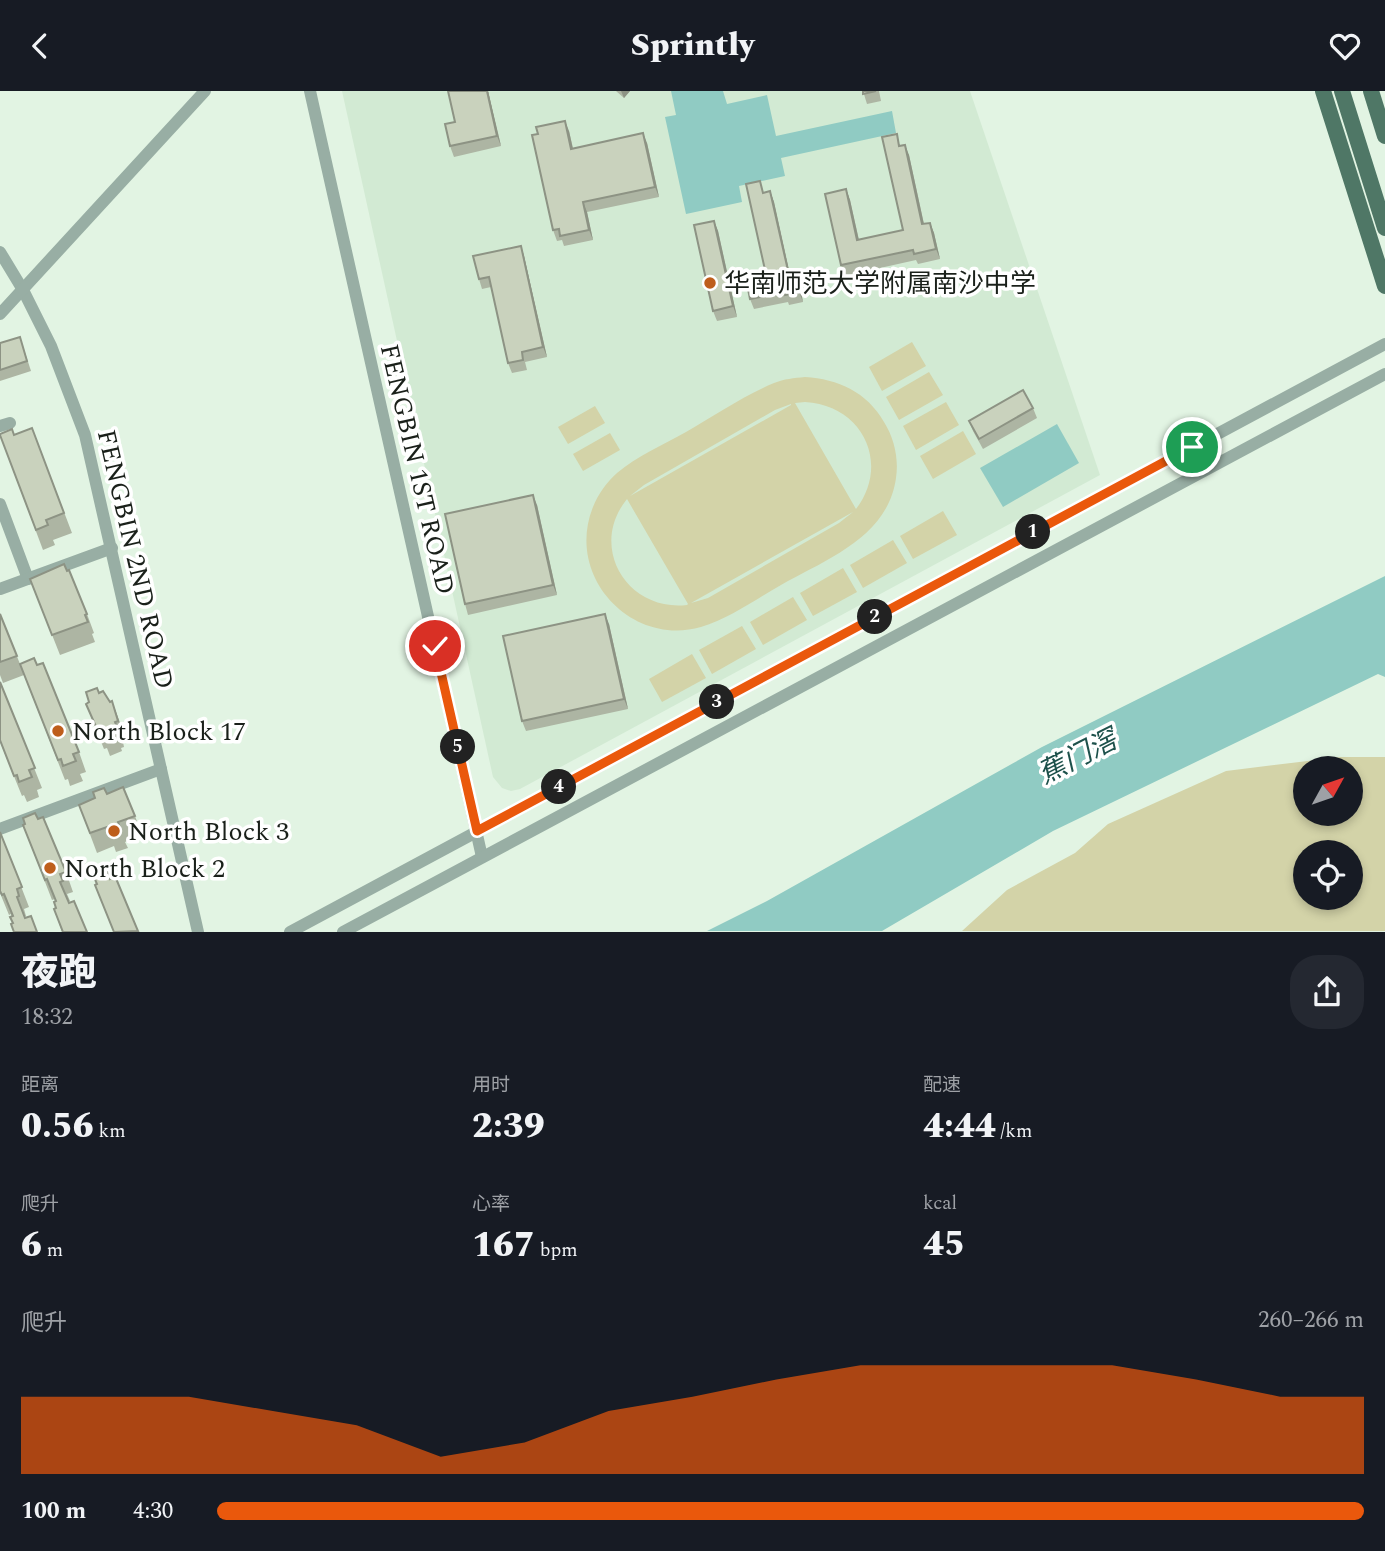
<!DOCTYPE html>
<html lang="zh">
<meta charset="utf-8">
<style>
:root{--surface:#171b24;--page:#242831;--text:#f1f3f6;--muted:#9ea1a6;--accent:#ea580c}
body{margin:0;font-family:Spectral,"Noto Sans SC",serif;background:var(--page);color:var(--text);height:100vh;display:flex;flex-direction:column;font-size:26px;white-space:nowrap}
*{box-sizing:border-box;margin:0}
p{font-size:23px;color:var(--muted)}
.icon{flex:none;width:38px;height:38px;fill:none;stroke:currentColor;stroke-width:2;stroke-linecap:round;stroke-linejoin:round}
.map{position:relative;height:841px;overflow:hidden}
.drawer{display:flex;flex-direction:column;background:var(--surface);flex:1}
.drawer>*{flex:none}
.needle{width:46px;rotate:50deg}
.buttons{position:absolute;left:1293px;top:665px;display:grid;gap:14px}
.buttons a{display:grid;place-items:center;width:70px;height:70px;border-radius:50%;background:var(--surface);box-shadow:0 4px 10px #0003;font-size:35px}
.pin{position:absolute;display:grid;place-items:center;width:60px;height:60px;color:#fff;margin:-30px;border:4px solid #fff;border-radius:50%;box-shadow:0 2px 7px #0007}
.km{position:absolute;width:35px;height:35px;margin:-18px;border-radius:50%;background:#222;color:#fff;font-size:19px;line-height:35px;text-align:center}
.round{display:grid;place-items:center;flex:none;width:74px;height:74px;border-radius:28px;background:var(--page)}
.overview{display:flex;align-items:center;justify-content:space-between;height:119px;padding:0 21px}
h1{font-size:38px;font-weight:800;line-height:52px}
.metrics{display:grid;grid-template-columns:repeat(3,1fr);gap:10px;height:119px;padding:7px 21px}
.metrics div{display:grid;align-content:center}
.metrics b{font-size:35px;font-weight:800}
.metrics small{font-size:19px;font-weight:400}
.metrics p{font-size:19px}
.chart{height:196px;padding:14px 21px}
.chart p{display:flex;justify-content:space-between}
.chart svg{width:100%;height:126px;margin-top:7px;fill:var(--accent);opacity:.7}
ul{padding:0 21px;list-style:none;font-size:23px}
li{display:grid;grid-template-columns:112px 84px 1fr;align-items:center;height:52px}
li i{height:18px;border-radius:9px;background:var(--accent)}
header{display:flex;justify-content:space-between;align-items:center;height:91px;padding:0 21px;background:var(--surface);font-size:32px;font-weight:800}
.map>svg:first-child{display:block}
.built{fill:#d2ead3}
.green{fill:#d3d3a8;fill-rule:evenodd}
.water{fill:#90cbc3}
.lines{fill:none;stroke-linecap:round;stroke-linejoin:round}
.minor{stroke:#98aea4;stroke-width:12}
.major{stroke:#4f7766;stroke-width:16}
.wall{fill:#adb5a3}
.shaded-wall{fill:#8d9384}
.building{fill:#c9d2bd;stroke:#8d9384;stroke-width:2}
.route-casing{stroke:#fff;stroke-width:14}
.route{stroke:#ea580c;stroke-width:9}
.poi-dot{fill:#be5e1c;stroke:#fff;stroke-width:2.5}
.labels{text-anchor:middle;stroke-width:7;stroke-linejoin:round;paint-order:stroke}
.poi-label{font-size:26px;fill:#1a201a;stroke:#fff;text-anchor:start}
.street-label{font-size:26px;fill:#1a201a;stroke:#fff}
.water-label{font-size:28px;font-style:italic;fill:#1d514b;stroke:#fff}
</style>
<header><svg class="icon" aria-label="back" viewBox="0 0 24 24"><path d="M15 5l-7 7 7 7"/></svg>Sprintly<svg class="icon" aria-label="heart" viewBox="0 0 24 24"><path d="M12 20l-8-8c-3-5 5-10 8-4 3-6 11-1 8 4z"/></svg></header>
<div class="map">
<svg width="1385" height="841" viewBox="0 0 1385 841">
<rect width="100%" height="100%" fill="#e2f4e3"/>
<path class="built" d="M 342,0 L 970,0 L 1100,384 L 520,698 L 511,700 L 502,697 L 493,686 Z"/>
<g class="green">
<path d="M 912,251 L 926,275 L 882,300 L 869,276 Z"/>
<path d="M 929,281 L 943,304 L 899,329 L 886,306 Z"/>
<path d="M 805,286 C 838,288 867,301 884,331 C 894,347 899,367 896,387 C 888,446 827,468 781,494 C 756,508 729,528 701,536 C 631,556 565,485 593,416 C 598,403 607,391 617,382 C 637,365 663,354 686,341 C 714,325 743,305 774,292 C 784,288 794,287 805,286 ZM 805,311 C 862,314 891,372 856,418 L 795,312 ZM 791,313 L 791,314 L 630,405 L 644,394 L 775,319 ZM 627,408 L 688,513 L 687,514 C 627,521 588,456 627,408 ZM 853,421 L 839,432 L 708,507 L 691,512 Z"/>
<path d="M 946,311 L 959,334 L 916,359 L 903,335 Z"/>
<path d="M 595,315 L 605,332 L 568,353 L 558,336 Z"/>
<path d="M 963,340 L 976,363 L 933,388 L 920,365 Z"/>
<path d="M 610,342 L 620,359 L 583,380 L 573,363 Z"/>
<path d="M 943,420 L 957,444 L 913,468 L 900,445 Z"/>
<path d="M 893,449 L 907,472 L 863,497 L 850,474 Z"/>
<path d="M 843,477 L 857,501 L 813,525 L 800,502 Z"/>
<path d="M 793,506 L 807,529 L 763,554 L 750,531 Z"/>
<path d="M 742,535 L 756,558 L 712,583 L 699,559 Z"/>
<path d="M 692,563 L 706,587 L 662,611 L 649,588 Z"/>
<path d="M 1340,666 L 1385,666 L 1385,840 L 962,840 L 1007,799 L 1075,762 L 1108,733 L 1226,680 ZM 1306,677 L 1351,677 L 1351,723 L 1306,723 ZM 1306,761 L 1351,761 L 1351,807 L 1306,807 Z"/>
</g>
<g class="water">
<path d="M 671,0 L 723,0 L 727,13 L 767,4 L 776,45 L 892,20 L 896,42 L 781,67 L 785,85 L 739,95 L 742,111 L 686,123 L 665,26 L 676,24 Z"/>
<path d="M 1057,333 L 1079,372 L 1003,416 L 980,377 Z"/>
<path d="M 1385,485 L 1385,586 L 1378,583 L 1053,740 L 882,840 L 707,840 L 767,810 L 1042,656 Z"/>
</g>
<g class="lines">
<g class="minor">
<path d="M 310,0 L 482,766"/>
<path d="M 0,161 L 23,199 L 51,255 L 85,344 L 198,841"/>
<path d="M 0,223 L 205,0"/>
<path d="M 0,335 L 10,332"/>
<path d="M 0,413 L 28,488"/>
<path d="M 0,498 L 112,457"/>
<path d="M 0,738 L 161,678"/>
<path d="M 290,841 L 1385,253"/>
<path d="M 343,841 L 1385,283"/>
</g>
<g class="major">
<path d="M 1323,0 L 1385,195"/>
<path d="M 1342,0 L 1385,137"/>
<path d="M 1371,0 L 1385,45"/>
</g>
</g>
<g class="wall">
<path d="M 488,0 L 501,55 L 454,66 L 450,55 L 455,31 Z"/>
<path d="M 616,0 L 630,0 L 624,7 Z"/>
<path d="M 863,0 L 879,0 L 881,10 L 867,13 Z"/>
<path d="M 569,40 L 573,57 L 647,52 L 659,106 L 587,121 L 593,149 L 564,155 L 562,149 L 557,150 L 553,139 Z"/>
<path d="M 901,54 L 909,64 L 924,133 L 930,132 L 934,142 L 940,168 L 918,173 L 916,169 L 844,185 L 841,174 L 846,98 L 850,109 L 859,149 L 903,139 Z"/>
<path d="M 770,100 L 774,111 L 790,183 L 799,192 L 803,211 L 789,214 L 788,211 L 754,218 L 750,208 L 767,188 L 764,102 Z"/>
<path d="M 714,130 L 718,140 L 737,226 L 717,230 L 713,220 Z"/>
<path d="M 521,155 L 524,165 L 547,266 L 525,271 L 527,279 L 512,282 L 508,272 L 491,196 L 482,198 L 479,188 Z"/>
<path d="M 20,246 L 31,280 L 0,290 L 0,252 Z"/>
<path d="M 1033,317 L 1037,327 L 983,358 L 973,340 L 969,330 Z"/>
<path d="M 32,337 L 72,442 L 53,449 L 55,454 L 43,459 L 7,363 L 14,344 Z"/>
<path d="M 537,414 L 557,504 L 468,524 L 465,513 Z"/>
<path d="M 30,488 L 87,523 L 94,542 L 92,543 L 95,551 L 60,564 Z"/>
<path d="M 0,523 L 20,573 L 79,661 L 86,681 L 80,683 L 83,690 L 70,695 L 68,688 L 65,689 L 24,584 L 3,592 L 0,584 Z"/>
<path d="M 609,533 L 628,618 L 526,640 L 522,630 Z"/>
<path d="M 0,591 L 42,697 L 37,699 L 39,706 L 27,711 L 24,704 L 22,705 L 0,651 Z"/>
<path d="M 99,602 L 110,611 L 112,610 L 125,650 L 123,651 L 124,656 L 121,657 L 122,660 L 110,665 L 107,657 L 104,658 L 86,613 L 89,611 Z"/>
<path d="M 107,703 L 135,725 L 142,744 L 125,751 L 128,757 L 116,761 L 114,755 L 97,762 L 79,714 Z"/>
<path d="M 38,728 L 66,781 L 73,801 L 67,803 L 70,810 L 68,810 L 87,841 L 62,841 L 54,818 L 56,817 L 55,810 L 55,808 L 52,809 L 23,734 Z"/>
<path d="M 0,741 L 29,816 L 24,818 L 26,825 L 13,832 L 11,823 L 9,824 L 0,802 Z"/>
</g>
<g class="shaded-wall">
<path d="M 487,0 L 488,0 L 501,55 L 497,45 Z"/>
<path d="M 621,0 L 630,0 L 624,7 Z"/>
<path d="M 565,30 L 569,40 L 575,68 L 571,58 Z"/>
<path d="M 643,42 L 647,52 L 659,106 L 655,96 Z"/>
<path d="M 905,54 L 909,64 L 926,143 L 922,133 Z"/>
<path d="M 846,98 L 850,109 L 861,159 L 857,149 Z"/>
<path d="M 770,100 L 774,111 L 792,194 L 789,184 Z"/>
<path d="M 583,111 L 587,121 L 593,149 L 589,139 Z"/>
<path d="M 714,130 L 718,140 L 737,226 L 733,215 Z"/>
<path d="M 930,132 L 934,142 L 940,168 L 936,158 Z"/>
<path d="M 521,155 L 524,165 L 547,266 L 543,256 Z"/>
<path d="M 795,182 L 799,192 L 803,211 L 799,201 Z"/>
<path d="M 533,404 L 537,414 L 557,504 L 553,494 Z"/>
<path d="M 605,523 L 609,533 L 628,618 L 624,608 Z"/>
<path d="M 112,610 L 119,629 L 125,650 L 118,630 Z"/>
</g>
<g class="building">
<path d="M 448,0 L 487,0 L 497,45 L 450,55 L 445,33 L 455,31 Z"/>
<path d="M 863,0 L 876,0 L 863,3 Z"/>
<path d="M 565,30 L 571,58 L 643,42 L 655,96 L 583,111 L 589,139 L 560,145 L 559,138 L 553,139 L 532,44 L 538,43 L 536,36 Z"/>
<path d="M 897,43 L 899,55 L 905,54 L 922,133 L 930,132 L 936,158 L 914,163 L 913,159 L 841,174 L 825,103 L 846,98 L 857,149 L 903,139 L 882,46 Z"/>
<path d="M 760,90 L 763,102 L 770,100 L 789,184 L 795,182 L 799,201 L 785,204 L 784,201 L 750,208 L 747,193 L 767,188 L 746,93 Z"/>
<path d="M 714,130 L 733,215 L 713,220 L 694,134 Z"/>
<path d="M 521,155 L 543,256 L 522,261 L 523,269 L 508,272 L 489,186 L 479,188 L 473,165 Z"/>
<path d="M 20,246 L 27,270 L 0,279 L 0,252 Z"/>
<path d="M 1023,299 L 1033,317 L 979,348 L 969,330 Z"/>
<path d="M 32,337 L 64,422 L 46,429 L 48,434 L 36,439 L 0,344 L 0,343 L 12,338 L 14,344 Z"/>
<path d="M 533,404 L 553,494 L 465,513 L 445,423 Z"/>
<path d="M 64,473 L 67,480 L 69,479 L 87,523 L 85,524 L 88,531 L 52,544 L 30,488 Z"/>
<path d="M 0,523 L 17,565 L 0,571 Z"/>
<path d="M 605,523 L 624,608 L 522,630 L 503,545 Z"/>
<path d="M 34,567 L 37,574 L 43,572 L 79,661 L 73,663 L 76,670 L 63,675 L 61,668 L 58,669 L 20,573 Z"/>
<path d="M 0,591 L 35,677 L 29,679 L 32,686 L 19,691 L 17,684 L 14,685 L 0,649 Z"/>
<path d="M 97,597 L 99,602 L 103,600 L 110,611 L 112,610 L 118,630 L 115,631 L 117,636 L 113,638 L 115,641 L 103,645 L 100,637 L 97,638 L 86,613 L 89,611 L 86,601 Z"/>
<path d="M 123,696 L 135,725 L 118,731 L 120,737 L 109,741 L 107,736 L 90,742 L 79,714 L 95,707 L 93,701 L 104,697 L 107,703 Z"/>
<path d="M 35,722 L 38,728 L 43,726 L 66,781 L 60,783 L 63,790 L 60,791 L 69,812 L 74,810 L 87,841 L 63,841 L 54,818 L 56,817 L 54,811 L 56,810 L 47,788 L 45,789 L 23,734 L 25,733 L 23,727 Z"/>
<path d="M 0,741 L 22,796 L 17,798 L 19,805 L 17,806 L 25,827 L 31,825 L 37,841 L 14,841 L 11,833 L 13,832 L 10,826 L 13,825 L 4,803 L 2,804 L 0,800 Z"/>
<path d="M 107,781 L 110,788 L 115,785 L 138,840 L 114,841 L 95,794 L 97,793 L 94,786 Z"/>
</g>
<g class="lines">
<defs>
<path id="route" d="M 435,555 L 477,740 L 1192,356"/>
</defs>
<use href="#route" class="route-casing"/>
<use href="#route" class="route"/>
</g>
<g class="poi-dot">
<circle cx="710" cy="192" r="7"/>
<circle cx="58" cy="640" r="7"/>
<circle cx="114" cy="740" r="7"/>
<circle cx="50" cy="777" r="7"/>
</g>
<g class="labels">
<g class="poi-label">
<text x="724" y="201">华南师范大学附属南沙中学</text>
<text x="72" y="649">North Block 17</text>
<text x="128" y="749">North Block 3</text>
<text x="64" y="786">North Block 2</text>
</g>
<g class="street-label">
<text transform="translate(418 378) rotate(77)" y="9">FENGBIN 1ST ROAD</text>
<text transform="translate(136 468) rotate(77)" y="9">FENGBIN 2ND ROAD</text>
</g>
<g class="water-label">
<text transform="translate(1077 665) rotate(-27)" y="10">蕉门滘</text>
</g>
</g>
</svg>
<div class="buttons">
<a><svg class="needle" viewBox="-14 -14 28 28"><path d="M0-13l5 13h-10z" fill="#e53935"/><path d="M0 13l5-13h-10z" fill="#9ea1a6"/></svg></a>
<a><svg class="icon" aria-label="locate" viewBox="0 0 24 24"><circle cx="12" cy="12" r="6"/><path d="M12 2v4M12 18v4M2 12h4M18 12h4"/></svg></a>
</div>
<div class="pin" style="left:1192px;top:356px;background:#1e9e55"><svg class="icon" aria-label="arrive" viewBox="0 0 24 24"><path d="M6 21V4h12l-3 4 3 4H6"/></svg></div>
<div class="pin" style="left:435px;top:555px;background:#d93025"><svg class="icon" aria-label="check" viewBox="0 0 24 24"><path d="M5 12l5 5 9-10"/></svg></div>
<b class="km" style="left:1033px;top:441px">1</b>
<b class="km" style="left:875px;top:526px">2</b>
<b class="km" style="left:717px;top:611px">3</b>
<b class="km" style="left:559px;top:696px">4</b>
<b class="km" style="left:458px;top:656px">5</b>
</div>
<section class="drawer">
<div class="overview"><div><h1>夜跑</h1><p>18:32</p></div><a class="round"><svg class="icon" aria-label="share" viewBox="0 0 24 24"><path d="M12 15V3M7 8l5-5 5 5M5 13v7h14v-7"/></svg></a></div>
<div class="metrics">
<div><p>距离</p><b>0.56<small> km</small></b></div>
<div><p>用时</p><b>2:39</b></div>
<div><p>配速</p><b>4:44<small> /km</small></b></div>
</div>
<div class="metrics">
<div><p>爬升</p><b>6<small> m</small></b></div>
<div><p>心率</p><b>167<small> bpm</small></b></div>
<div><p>kcal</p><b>45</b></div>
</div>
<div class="chart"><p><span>爬升</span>260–266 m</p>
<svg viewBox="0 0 160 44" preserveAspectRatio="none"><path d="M0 44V17L10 17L20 17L30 22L40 27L50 38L60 33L70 22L80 17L90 11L100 6L110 6L120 6L130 6L140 11L150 17L160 17V44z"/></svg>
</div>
<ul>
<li><b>100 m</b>4:30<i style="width:100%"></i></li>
</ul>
</section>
